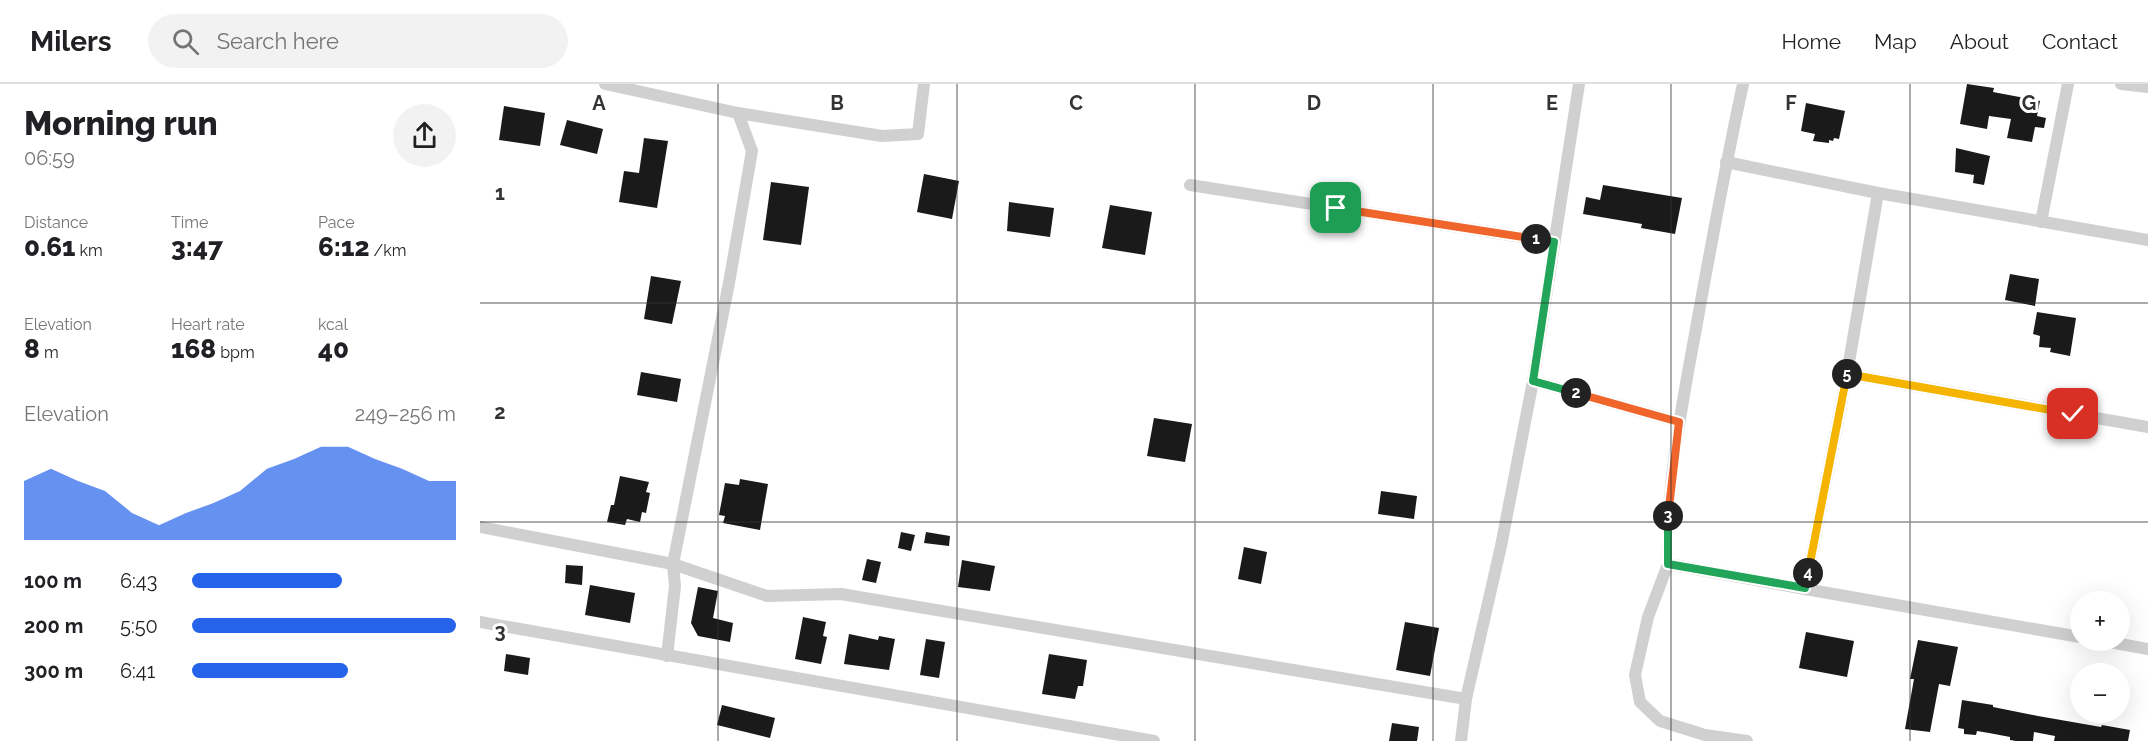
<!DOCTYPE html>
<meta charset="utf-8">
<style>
:root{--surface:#fff;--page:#f2f2f2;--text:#202124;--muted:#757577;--line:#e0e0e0;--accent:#2563eb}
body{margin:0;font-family:Raleway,sans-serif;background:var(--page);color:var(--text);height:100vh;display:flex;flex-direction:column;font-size:22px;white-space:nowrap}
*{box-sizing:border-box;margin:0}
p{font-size:20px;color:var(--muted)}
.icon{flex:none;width:33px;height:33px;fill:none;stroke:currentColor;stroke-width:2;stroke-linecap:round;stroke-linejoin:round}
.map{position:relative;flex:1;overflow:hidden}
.drawer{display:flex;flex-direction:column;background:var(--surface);width:480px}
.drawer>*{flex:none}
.buttons{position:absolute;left:1590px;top:507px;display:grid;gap:12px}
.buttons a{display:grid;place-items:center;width:60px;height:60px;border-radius:50%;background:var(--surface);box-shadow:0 6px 24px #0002;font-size:30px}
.pin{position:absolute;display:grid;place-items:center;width:51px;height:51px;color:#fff;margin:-26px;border-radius:12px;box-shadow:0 3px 9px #0006}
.km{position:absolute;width:30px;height:30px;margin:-15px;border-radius:50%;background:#222;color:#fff;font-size:16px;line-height:30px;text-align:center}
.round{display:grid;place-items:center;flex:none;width:63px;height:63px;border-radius:32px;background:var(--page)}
.head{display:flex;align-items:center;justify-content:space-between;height:102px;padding:0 24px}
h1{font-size:33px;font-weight:800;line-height:45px}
.figures{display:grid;grid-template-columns:repeat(3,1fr);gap:9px;height:102px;padding:6px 24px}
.figures div{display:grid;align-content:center}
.figures b{font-size:26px;font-weight:800}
.figures small{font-size:16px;font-weight:400}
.figures p{font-size:16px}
.chart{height:168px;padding:12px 24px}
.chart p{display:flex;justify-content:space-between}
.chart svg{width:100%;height:108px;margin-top:6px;fill:var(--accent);opacity:.7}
ul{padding:0 24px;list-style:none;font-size:20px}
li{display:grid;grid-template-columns:96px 72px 1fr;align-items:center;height:45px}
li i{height:15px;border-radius:8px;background:var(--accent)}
header{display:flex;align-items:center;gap:36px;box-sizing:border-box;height:84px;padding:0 30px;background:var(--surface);border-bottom:2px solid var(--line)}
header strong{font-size:28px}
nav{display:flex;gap:33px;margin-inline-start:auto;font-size:21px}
.search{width:420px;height:54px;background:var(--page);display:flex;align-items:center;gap:15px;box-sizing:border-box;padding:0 21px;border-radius:33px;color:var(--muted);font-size:22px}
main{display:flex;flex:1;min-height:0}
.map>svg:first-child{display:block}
.building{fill:#1a1a1a}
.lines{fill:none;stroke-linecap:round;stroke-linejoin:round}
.street{stroke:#d0d0d0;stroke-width:12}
.split-1-casing{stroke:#fff;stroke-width:12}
.split-2-casing{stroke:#fff;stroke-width:12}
.split-3-casing{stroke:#fff;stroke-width:12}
.split-4-casing{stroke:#fff;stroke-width:12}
.split-5-casing{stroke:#fff;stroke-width:12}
.split-6-casing{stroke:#fff;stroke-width:12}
.split-1{stroke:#f0652b;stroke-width:8}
.split-2{stroke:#22a559;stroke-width:8}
.split-3{stroke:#f0652b;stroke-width:8}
.split-4{stroke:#22a559;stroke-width:8}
.split-5{stroke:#f5b400;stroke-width:8}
.split-6{stroke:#f5b400;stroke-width:8}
.grid{fill:none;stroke:#333;stroke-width:1.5;stroke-opacity:0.55}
.grid-label{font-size:20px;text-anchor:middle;font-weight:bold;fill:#333;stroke:#fff;stroke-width:6;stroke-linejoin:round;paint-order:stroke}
</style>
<header>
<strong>Milers</strong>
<div class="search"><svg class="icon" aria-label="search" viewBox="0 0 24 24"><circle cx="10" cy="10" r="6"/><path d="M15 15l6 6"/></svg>Search here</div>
<nav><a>Home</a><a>Map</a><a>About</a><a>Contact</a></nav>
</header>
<main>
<section class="drawer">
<div class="head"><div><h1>Morning run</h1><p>06:59</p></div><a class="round"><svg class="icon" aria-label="share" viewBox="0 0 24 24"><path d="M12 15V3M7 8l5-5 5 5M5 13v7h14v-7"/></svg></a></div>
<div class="figures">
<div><p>Distance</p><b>0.61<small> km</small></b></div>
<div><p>Time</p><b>3:47</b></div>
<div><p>Pace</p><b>6:12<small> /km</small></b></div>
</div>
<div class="figures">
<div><p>Elevation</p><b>8<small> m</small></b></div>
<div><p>Heart rate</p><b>168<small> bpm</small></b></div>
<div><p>kcal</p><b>40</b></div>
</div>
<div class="chart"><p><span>Elevation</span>249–256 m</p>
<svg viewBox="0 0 160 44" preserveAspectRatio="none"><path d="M0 44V20L10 15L20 20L30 24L40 33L50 38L60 33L70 29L80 24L90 15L100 11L110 6L120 6L130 11L140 15L150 20L160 20V44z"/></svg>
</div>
<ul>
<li><b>100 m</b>6:43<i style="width:57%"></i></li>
<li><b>200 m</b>5:50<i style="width:100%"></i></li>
<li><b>300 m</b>6:41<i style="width:59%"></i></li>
</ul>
</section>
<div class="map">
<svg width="1668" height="657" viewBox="0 0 1668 657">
<rect width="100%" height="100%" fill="#fff"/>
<g class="building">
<path d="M 1487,0 L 1514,4 L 1513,8 L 1560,17 L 1557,32 L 1566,34 L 1564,44 L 1555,43 L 1552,58 L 1527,54 L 1531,35 L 1509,32 L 1507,45 L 1480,40 Z"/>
<path d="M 1326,19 L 1365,27 L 1359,55 L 1354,54 L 1353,57 L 1349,56 L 1349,59 L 1333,57 L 1335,50 L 1321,47 Z"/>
<path d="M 24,22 L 65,29 L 60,62 L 19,56 Z"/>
<path d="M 87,36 L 123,45 L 117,70 L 80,61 Z"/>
<path d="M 164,54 L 188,57 L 177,124 L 139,118 L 144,87 L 159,89 Z"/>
<path d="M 1476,64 L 1510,72 L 1504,101 L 1493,99 L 1494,91 L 1475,88 Z"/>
<path d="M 444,90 L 479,97 L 472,135 L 437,128 Z"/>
<path d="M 291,98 L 329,103 L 321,161 L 283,156 Z"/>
<path d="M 1123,101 L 1202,114 L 1195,150 L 1161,144 L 1162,140 L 1103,130 L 1106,113 L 1120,116 Z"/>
<path d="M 529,118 L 574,124 L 570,153 L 527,147 Z"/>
<path d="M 630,121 L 672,128 L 665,171 L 622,164 Z"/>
<path d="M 1530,190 L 1559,195 L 1555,222 L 1525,216 Z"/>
<path d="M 171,192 L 201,197 L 192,240 L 164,235 Z"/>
<path d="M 1557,228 L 1596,234 L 1590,272 L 1570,268 L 1571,264 L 1559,263 L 1560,252 L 1553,250 Z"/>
<path d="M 161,288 L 201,295 L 197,318 L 157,311 Z"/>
<path d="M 674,334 L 712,340 L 705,378 L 667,372 Z"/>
<path d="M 140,392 L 169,398 L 166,408 L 170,409 L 166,429 L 162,428 L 160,438 L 147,435 L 145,441 L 127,438 L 131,421 L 134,421 Z"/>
<path d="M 260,395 L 288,400 L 280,446 L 243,439 L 245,432 L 239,431 L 245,399 L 259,401 Z"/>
<path d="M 901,407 L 937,412 L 934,435 L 898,430 Z"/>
<path d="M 421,448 L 435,451 L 431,467 L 418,464 Z"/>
<path d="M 446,448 L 470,452 L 469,462 L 444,459 Z"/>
<path d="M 764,463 L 787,468 L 781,500 L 758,495 Z"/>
<path d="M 387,475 L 401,478 L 396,499 L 382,496 Z"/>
<path d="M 482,476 L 515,482 L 510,507 L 478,503 Z"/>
<path d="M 86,481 L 103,482 L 102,501 L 85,499 Z"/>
<path d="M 110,501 L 155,509 L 150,539 L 105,531 Z"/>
<path d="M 218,503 L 238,507 L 233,534 L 253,539 L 250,558 L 218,552 L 211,539 Z"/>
<path d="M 323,533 L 346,538 L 343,552 L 347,553 L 341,580 L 315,575 Z"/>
<path d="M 925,538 L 959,544 L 950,592 L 916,586 Z"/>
<path d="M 1326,548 L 1374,557 L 1367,593 L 1319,584 Z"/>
<path d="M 369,550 L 398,556 L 399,552 L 415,555 L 409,586 L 364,580 Z"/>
<path d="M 446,555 L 465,558 L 459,594 L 440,591 Z"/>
<path d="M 1438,556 L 1478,563 L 1470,602 L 1459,600 L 1450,648 L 1425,645 L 1434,595 L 1430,595 Z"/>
<path d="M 26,570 L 50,574 L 48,591 L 24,587 Z"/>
<path d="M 569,570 L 607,576 L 603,602 L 598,602 L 595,615 L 562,610 Z"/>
<path d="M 1482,616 L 1513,621 L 1513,623 L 1558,632 L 1621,643 L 1622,641 L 1650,646 L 1648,657 L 1574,657 L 1575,652 L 1554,648 L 1553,657 L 1536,657 L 1530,656 L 1530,653 L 1509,649 L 1497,647 L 1496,651 L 1484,650 L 1484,645 L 1478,644 Z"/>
<path d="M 242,621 L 295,634 L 290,654 L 237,641 Z"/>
<path d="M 912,639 L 939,643 L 937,657 L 909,657 Z"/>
</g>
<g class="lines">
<g class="street">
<path d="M 125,0 L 258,29 L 402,52 L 438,50 L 444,0"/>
<path d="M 1263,0 C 1245,83 1230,167 1215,250 C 1201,326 1186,403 1188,480 L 1325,505 L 1367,290 L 1398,109"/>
<path d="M 1641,0 L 1668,3"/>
<path d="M 1246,78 L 1398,109 L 1668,156"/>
<path d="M 710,101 L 1074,158"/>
<path d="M 1561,138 L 1588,0"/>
<path d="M 1367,290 L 1668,343"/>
<path d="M 1053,297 L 1199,338"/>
<path d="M 0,443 L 193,480 L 287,512 L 361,510 L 986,615 L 981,657"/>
<path d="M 1188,480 L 1168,533 L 1155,591 L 1160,618 L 1180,637 L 1225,651 L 1267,657"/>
<path d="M 1325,505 L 1600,553"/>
<path d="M 0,538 L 674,657"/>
<path d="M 1619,556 L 1668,565"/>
<path d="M 187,572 L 195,502 L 193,480 L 249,199 L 272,67 L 258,29"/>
<path d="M 986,615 L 1021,462 L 1053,297 L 1099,0"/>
</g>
</g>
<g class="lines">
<defs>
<path id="split-1" d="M 856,124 L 1056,155"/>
<path id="split-2" d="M 1056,155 L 1074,158 L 1053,297 L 1096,309"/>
<path id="split-3" d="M 1096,309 L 1199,338 L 1188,432"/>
<path id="split-4" d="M 1188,432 L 1188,480 L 1325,504 L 1328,489"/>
<path id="split-5" d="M 1328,489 L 1367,290"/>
<path id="split-6" d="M 1367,290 L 1593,330"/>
</defs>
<use href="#split-1" class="split-1-casing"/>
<use href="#split-2" class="split-2-casing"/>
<use href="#split-3" class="split-3-casing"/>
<use href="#split-4" class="split-4-casing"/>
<use href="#split-5" class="split-5-casing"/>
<use href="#split-6" class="split-6-casing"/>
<use href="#split-1" class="split-1"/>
<use href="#split-2" class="split-2"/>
<use href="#split-3" class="split-3"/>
<use href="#split-4" class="split-4"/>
<use href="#split-5" class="split-5"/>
<use href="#split-6" class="split-6"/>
</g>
<path class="grid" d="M 238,0 L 238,657M 477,0 L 477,657M 715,0 L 715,657M 953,0 L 953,657M 1191,0 L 1191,657M 1430,0 L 1430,657M 0,219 L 1668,219M 0,438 L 1668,438"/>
<g class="grid-label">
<text x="119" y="26">A</text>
<text x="357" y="26">B</text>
<text x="596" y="26">C</text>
<text x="834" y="26">D</text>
<text x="1072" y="26">E</text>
<text x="1311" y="26">F</text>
<text x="1549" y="26">G</text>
<text x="20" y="116">1</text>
<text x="20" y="335">2</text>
<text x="20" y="554">3</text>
</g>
</svg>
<div class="buttons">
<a>+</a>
<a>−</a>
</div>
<div class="pin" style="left:856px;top:124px;background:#1e9e55"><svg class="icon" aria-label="arrive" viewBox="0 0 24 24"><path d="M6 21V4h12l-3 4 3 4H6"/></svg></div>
<div class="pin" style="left:1593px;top:330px;background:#d93025"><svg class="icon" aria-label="check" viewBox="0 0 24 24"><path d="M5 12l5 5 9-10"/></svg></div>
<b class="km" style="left:1056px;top:155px">1</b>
<b class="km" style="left:1096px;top:309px">2</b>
<b class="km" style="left:1188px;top:432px">3</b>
<b class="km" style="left:1328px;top:489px">4</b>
<b class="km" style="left:1367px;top:290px">5</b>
</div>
</main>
